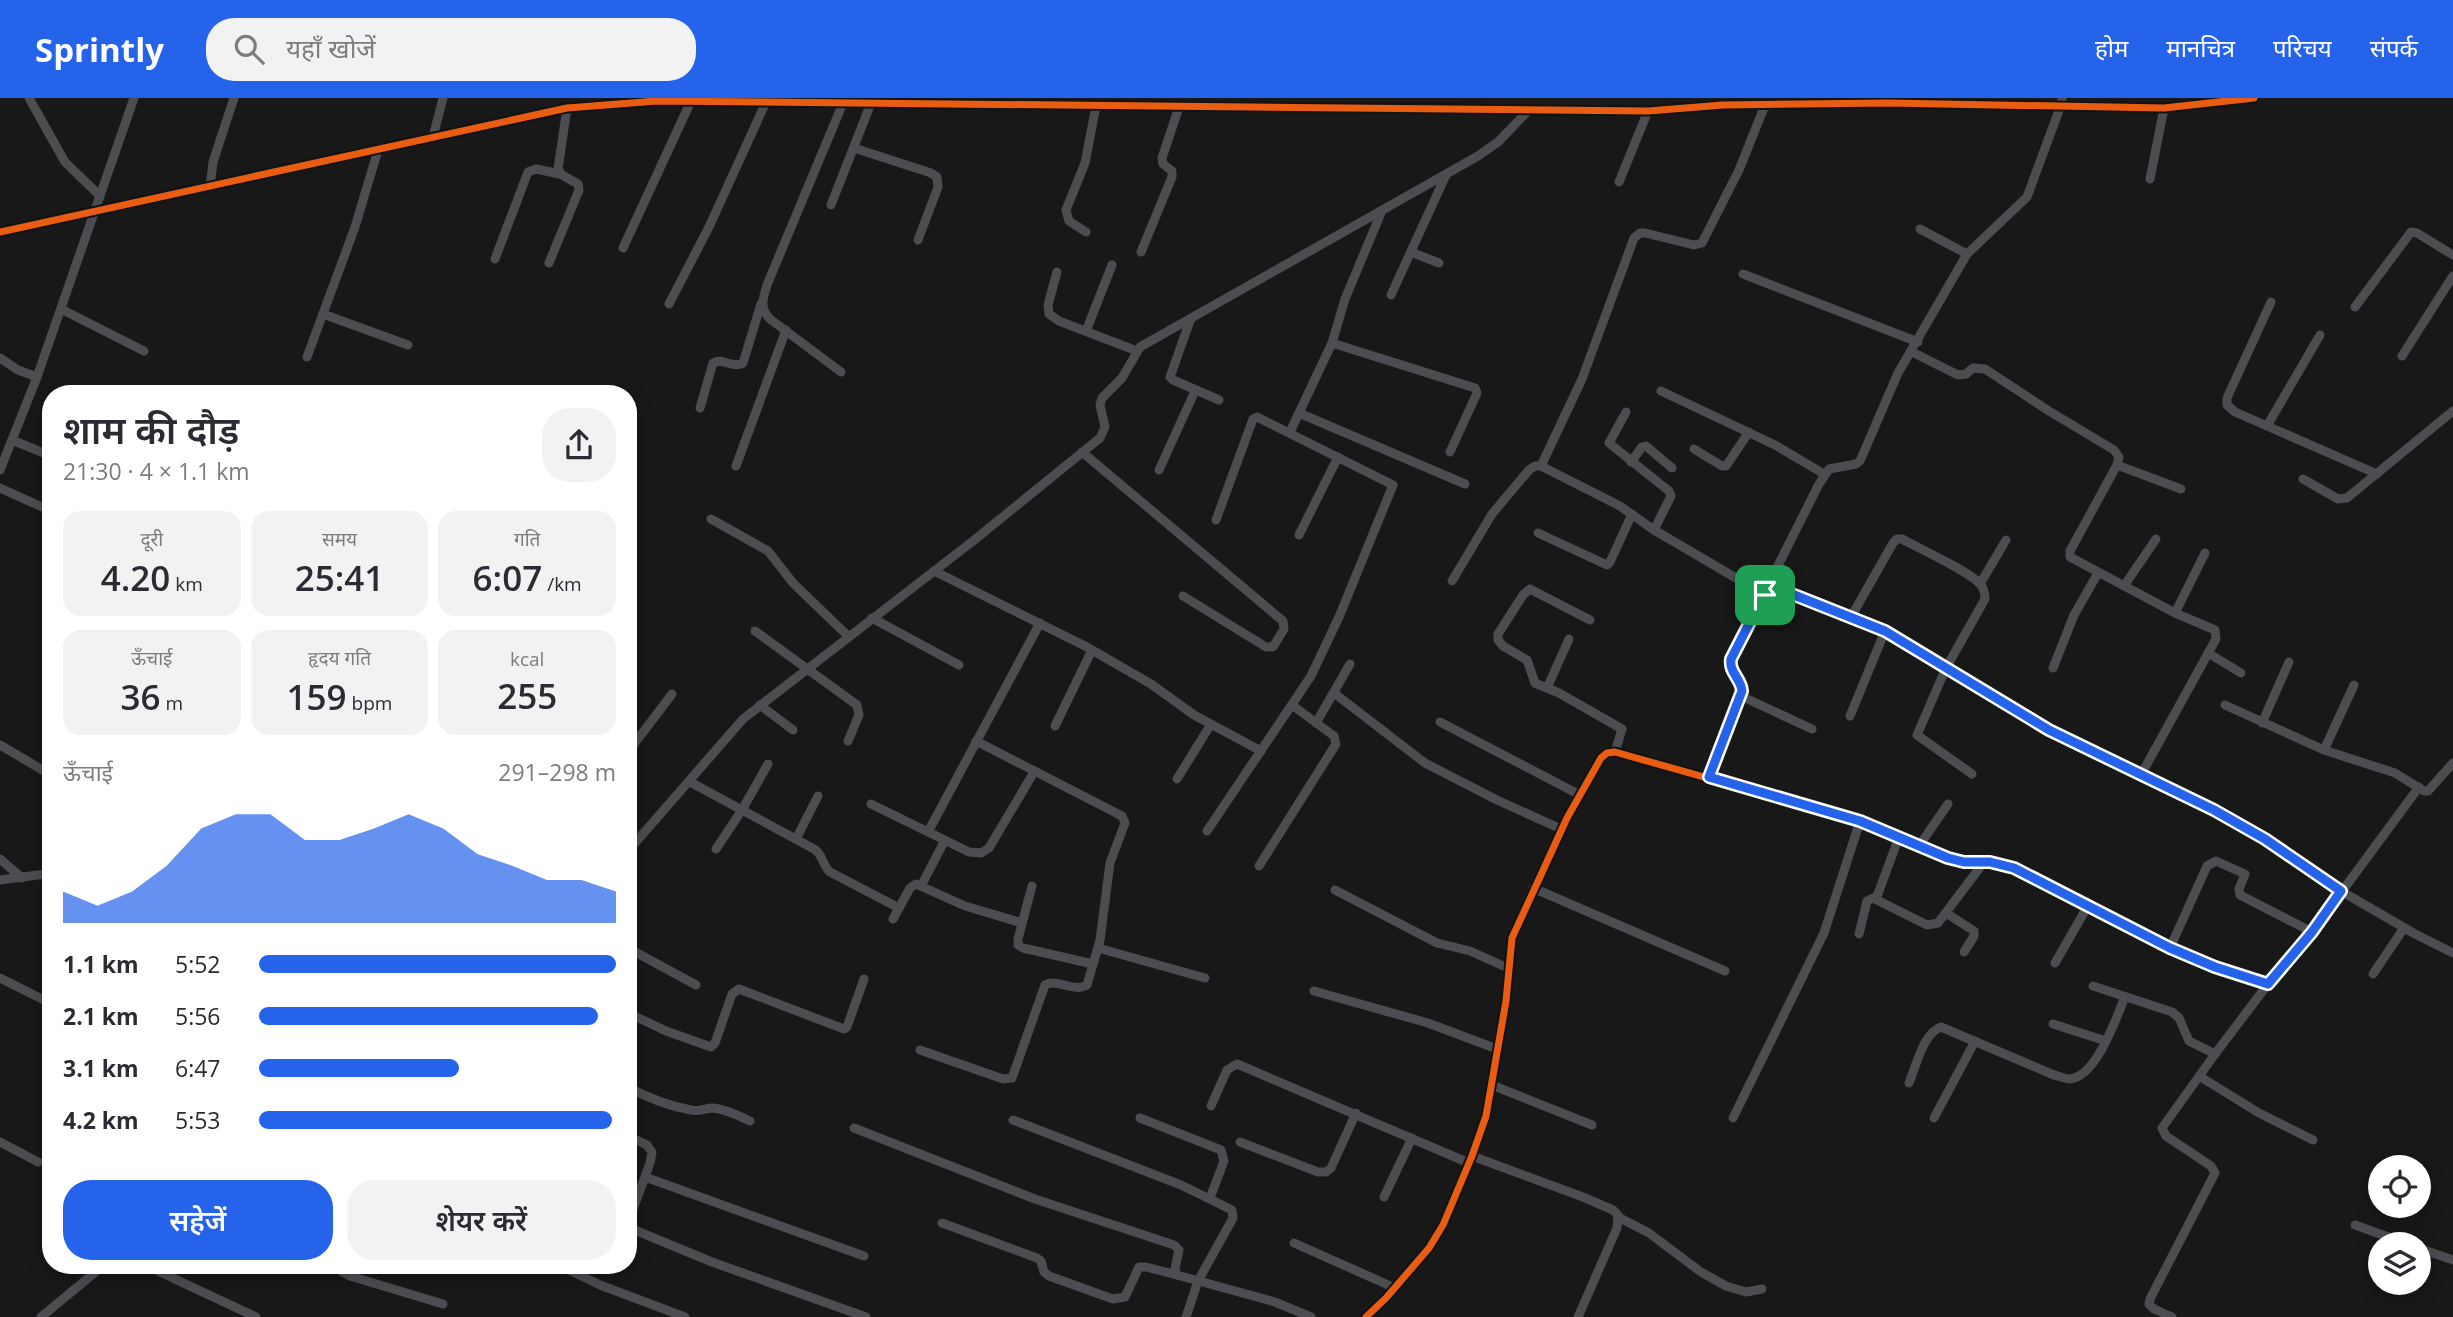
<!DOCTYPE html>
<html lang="hi">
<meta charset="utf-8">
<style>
:root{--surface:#fff;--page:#f2f2f3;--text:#2b2b33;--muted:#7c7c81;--accent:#2563eb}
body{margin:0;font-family:"Open Sans","Noto Sans Devanagari",sans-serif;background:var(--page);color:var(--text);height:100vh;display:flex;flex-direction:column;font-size:26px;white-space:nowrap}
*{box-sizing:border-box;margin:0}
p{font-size:23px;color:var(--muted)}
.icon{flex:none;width:38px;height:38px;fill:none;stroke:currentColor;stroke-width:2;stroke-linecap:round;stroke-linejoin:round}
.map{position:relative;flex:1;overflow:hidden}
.side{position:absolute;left:42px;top:287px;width:595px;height:889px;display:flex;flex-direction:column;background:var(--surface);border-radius:28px;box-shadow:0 4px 18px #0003}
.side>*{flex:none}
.controls{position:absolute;left:2368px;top:1057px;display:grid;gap:14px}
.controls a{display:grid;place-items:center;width:63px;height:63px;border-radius:50%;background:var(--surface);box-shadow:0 4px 18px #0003;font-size:35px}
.pin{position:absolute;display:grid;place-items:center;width:60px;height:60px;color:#fff;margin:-30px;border-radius:14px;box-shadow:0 4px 10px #0006}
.round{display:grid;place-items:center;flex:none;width:74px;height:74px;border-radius:28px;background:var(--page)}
.head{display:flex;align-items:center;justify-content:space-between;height:119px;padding:0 21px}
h1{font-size:38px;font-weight:600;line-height:52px}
.metrics{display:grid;grid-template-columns:repeat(3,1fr);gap:10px;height:119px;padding:7px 21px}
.metrics div{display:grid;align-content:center;border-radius:18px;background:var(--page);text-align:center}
.metrics b{font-size:35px;font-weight:600}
.metrics small{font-size:19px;font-weight:400}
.metrics p{font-size:19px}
.chart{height:196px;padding:14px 21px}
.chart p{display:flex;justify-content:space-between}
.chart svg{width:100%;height:126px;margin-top:7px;fill:var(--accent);opacity:.7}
.cta{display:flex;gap:14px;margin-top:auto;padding:14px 21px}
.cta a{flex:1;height:80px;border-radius:28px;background:var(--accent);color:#fff;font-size:28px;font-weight:600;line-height:80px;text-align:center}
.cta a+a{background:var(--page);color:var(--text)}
ul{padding:0 21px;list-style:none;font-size:23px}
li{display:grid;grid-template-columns:112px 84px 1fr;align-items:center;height:52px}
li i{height:18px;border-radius:9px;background:var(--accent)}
header{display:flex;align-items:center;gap:42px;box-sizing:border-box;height:98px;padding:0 35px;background:var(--accent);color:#fff}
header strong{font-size:33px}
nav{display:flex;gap:38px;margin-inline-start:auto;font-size:24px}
.search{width:490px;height:63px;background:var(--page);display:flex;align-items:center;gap:18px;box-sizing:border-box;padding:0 24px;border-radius:28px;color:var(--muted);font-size:26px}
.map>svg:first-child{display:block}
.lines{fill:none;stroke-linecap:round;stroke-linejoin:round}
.street{stroke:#4c4d51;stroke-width:9}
.cycleway-casing{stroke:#131214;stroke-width:11}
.cycleway{stroke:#e95d12;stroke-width:7}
.route-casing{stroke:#fff;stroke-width:14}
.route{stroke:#2563eb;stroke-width:9}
</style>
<header>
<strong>Sprintly</strong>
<div class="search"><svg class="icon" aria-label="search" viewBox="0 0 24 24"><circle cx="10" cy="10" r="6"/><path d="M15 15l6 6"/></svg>यहाँ खोजें</div>
<nav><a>होम</a><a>मानचित्र</a><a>परिचय</a><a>संपर्क</a></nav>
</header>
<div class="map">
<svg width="2453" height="1219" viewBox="0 0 2453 1219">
<rect width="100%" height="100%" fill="#181818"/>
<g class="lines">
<g class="street">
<path d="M 29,0 L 65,64 L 100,98"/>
<path d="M 433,39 L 443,0"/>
<path d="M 854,50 L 931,75 L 937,79 L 938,89 L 918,142"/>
<path d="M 2150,81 L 2164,10"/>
<path d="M 1619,84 L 1648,13"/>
<path d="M 210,89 L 213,64 L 234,0"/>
<path d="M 831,107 L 871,5"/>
<path d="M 1920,131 L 1967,156"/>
<path d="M 0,134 L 567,10 L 657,3 L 1648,13 L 1723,7 L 1888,5 L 2164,10 L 2254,0"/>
<path d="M 1086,134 L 1069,123 L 1066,112 L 1085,65 L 1096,8"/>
<path d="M 623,150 L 691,3"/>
<path d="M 1141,154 L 1172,79 L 1172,73 L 1163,66 L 1162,60 L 1179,9"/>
<path d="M 1411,154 L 1439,165"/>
<path d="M 495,161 L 528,74 L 536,71 L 560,76"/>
<path d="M 549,165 L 579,92 L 578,86 L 562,77 L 558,71 L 567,10"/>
<path d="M 1057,174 L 1048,207 L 1049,216 L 1059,223 L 1137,253"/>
<path d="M 1743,176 L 1918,244"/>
<path d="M 1391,197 L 1446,77"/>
<path d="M 2271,204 L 2227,300 L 2227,307 L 2235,314 L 2377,376"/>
<path d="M 669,206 L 709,129 L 766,4"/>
<path d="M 2355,209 L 2411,134 L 2417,135 L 2453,157"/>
<path d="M 61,211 L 144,253"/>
<path d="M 323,216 L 408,247"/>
<path d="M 1191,220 L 1170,279 L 1173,282 L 1219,302"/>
<path d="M 1086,233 L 1112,167"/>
<path d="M 1332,245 L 1475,290 L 1477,295 L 1450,354"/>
<path d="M 1912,254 L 1958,277 L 1966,276 L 1973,270 L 1985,271 L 2049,313 L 2114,352 L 2119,359 L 2117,367 L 2070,453 L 2070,459 L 2175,515 L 2215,532 L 2216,541 L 2142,675"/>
<path d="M 2402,258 L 2453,178"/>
<path d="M 307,259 L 355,129 L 378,52"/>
<path d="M 0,260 L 18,272 L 37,279"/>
<path d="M 841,274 L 770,221 C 759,210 763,200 767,187 L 843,5"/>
<path d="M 1661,293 L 1775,347 L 1824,376"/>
<path d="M 700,310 L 713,265 C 723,259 732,271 743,265 L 761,206"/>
<path d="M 1626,314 L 1609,345 L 1669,393 L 1671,398 L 1654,432"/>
<path d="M 1299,315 L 1465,386"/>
<path d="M 2267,328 L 2320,237"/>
<path d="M 1290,334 L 1332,245 L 1345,201 L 1381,115"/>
<path d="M 12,342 L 51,358"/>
<path d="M 1694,351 L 1722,368 L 1726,368 L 1749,334"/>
<path d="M 1082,354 L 1283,523 L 1284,531 L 1273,549 L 1266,549 L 1183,498"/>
<path d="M 1631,364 L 1642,349 L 1646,348 L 1672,370"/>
<path d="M 2117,367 L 2181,391"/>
<path d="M 736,368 L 786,232"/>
<path d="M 1541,368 L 1582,281 L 1634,140 L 1640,135 L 1645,135 L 1694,147 L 1702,145 L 1739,72 L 1765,7"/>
<path d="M 0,372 L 37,279 L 134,0"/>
<path d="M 1159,372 L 1195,293"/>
<path d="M 2303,381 L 2338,401 L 2347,400 L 2453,313"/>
<path d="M 0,390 L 51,413"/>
<path d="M 711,421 L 768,453 L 793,485 L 849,539"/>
<path d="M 1538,435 L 1607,467 L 1610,464 L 1632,416"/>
<path d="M 1299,437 L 1338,359"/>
<path d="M 934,473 L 1085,548 L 1151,586 L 1194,617 L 1261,653"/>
<path d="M 1452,483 L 1492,416 L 1529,372 L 1535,368 L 1541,368 L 1620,408 L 1654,432 L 1765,497"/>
<path d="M 1980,486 L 2006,442"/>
<path d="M 1769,487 L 1885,533 L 2049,632 L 2214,712 L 2265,742 L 2341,793 L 2415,836 L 2453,855"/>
<path d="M 2124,488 L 2156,441"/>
<path d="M 2175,515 L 2205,455"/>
<path d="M 1851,519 L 1893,445 L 1897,441 L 1902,441 C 1920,451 1969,473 1980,486 C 1984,490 1985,495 1985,501 L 1946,570 L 1917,637 L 1972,676"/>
<path d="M 872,520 L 959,567"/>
<path d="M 1590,522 L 1530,491 L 1523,497 L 1498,536 L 1498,542 L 1503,548 L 1527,562 L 1535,585 L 1559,595 L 1622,631 L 1615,654"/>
<path d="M 755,533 L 857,607 L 859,617 L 848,643"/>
<path d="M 2208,555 L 2241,575"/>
<path d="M 2053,570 L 2074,517 L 2098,475"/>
<path d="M 1547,590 L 1569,541"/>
<path d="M 1334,595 L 1425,665 L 1497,702 L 1561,731"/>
<path d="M 1741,598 L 1812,631"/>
<path d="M 760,607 L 793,632"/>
<path d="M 2225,607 L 2324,652 L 2395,675 L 2424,693 L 2428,693 L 2453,665"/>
<path d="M 1850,618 L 1885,533"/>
<path d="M 1440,624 L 1580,697"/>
<path d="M 1316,625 L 1350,566"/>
<path d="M 2262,625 L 2289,564"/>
<path d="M 1055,628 L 1092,552"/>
<path d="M 0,647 L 51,677"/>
<path d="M 2324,652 L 2354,587"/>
<path d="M 628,654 L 672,596"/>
<path d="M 1709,679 L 1742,593 C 1741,580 1729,575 1731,561 L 1819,386 L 1829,371 L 1856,366 L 1860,363 L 1898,275 L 1967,156 L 2027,99 L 2061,7 L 2062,0"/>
<path d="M 1177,681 L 1211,626"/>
<path d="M 690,684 L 814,751 C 823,756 822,767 830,774 L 899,810"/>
<path d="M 871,706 L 969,754 L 981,755 L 989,750 L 1034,674"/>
<path d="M 1207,733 L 1311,578 L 1339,519 L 1393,387 L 1257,319 L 1253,321 L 1216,422"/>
<path d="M 928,734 L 1040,525"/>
<path d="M 796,741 L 818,698"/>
<path d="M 1919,748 L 1948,706"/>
<path d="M 716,751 L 742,712 L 768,666"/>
<path d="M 628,753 L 743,621 L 973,443 L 1100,340 L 1105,329 L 1100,307 L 1102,300 L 1122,280 L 1140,249 L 1478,58 L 1498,44 L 1529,12"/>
<path d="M 0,761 L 22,780"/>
<path d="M 1259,768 L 1336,646 L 1334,638 L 1292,607"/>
<path d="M 0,782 L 45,776 L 51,772"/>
<path d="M 921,788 L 945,742"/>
<path d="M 1032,788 L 1018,841 L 1018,847 L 1023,850 L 1093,866"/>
<path d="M 1533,790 L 1725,873"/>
<path d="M 1335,792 L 1437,845 L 1470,853 L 1508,870"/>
<path d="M 1876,801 L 1899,739"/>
<path d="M 1946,815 L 1974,833 L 1974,838 L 1964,854"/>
<path d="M 893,821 L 910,790 L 916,786 L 965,808 L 1022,825"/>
<path d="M 1859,836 L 1867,803 L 1873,800 L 1927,827 L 1938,825 L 1984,764"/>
<path d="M 628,850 L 696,887"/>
<path d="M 1098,850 L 1205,880"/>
<path d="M 2170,850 L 2207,768 L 2216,763 L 2245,776 L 2239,791 L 2240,797 L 2312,834"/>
<path d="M 2055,865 L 2089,806"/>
<path d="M 2373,876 L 2404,830"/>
<path d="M 0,880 L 46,903"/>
<path d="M 2093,888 L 2172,914 L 2179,920 L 2189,943 L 2215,956"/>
<path d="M 1314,893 L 1428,925 L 1497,951"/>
<path d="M 628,915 L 666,933 L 711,949 L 715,945 L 732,896 L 739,891 L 844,931 L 847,929 L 864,881"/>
<path d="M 2053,926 L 2106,943"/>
<path d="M 920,952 L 1003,981 L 1012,980 L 1045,887 C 1058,880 1074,895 1087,887 L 1100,842 L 1110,765 L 1125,725 L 1122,718 L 976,643"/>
<path d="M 2199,978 L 2259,1015 L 2313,1042"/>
<path d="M 1909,985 C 1916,969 1923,935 1941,929 L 2054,977 C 2059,978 2065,981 2070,981 C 2097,978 2116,920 2125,899"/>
<path d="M 1492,987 L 1592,1027"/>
<path d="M 628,989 C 648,1000 669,1008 691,1012 C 699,1014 705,1010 713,1010 C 726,1011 739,1018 750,1023"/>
<path d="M 1211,1008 L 1227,972 L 1237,966 L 1469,1065"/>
<path d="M 1140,1020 L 1221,1052 L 1224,1063 L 1210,1100"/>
<path d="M 1733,1020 L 1824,835 L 1860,723"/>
<path d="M 1934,1020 L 1975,943"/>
<path d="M 1013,1022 L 1181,1087 L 1232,1112 L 1233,1120 L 1198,1183 L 1186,1219"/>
<path d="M 854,1030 L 1035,1101 L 1174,1147 L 1179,1152 L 1175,1171 L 1177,1177 L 1275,1204 L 1311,1219"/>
<path d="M 628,1038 L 647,1047 L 652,1054 L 650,1065 L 629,1122 L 632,1131 L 712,1164 L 866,1219"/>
<path d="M 0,1044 L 38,1064"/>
<path d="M 1240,1044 L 1318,1074 L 1326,1074 L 1331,1070 L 1356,1015"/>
<path d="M 1472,1058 L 1583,1099 L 1613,1112 L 1618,1117 L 1617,1130 L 1578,1219"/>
<path d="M 645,1079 L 864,1158"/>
<path d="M 1384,1099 L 1412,1040"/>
<path d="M 1618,1119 L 1649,1135 L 1701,1174 L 1726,1188 L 1746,1194 L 1762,1191"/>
<path d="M 942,1125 L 1037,1160 L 1041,1163 L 1044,1174 L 1049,1178 L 1113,1201 L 1125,1199 L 1139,1169 L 1146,1169 L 1177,1177"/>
<path d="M 2355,1127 L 2408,1146"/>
<path d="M 1294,1145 L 1395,1190"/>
<path d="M 2418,1150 L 2453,1162"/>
<path d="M 145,1167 L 256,1219"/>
<path d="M 331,1167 L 350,1178 L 443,1206"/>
<path d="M 559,1167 L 600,1187 L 685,1219"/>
<path d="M 41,1219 L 104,1167"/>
<path d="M 1366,1219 L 1386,1200 L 1429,1150 L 1443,1127 L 1472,1058 L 1486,1018 L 1506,903 L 1512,840 L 1567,720 L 1601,660 L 1607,655 L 1615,654 L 1860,723 L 1881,730 L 1930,754 L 1958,762 L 1990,763 L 2014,770 L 2170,850 L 2268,886"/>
<path d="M 2172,1219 L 2154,1211 L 2149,1206 L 2150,1201 L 2215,1075 L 2211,1068 L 2166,1038 L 2162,1030 L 2215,956 L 2268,886 L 2312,834 L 2419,689"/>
</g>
<defs>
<g id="cycleway">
<path d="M 0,134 L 567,10 L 657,3 L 1648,13 L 1723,7 L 1888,5 L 2164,10 L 2254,0"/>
<path d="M 1366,1219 L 1386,1200 L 1429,1150 L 1443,1127 L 1472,1058 L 1486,1018 L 1506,903 L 1512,840 L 1567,720 L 1601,660 L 1607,655 L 1615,654 L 1860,723 L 1881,730 L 1930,754 L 1958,762 L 1990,763 L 2014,770 L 2170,850 L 2268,886"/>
</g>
</defs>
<use href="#cycleway" class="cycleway-casing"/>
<use href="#cycleway" class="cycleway"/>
</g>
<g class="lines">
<defs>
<path id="route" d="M 1769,487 L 1885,533 L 2049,632 L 2214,712 L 2265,741 L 2341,793 L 2312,834 L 2268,886 L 2215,869 L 2170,850 L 2014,770 L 1990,764 L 1964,764 L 1948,760 L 1860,723 L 1709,679 L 1742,593 C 1741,580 1729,575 1731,561 Z"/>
</defs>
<use href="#route" class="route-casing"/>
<use href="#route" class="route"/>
</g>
</svg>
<div class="controls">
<a><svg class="icon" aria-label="locate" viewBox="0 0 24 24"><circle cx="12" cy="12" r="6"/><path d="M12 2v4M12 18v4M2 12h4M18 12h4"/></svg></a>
<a><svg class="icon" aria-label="layers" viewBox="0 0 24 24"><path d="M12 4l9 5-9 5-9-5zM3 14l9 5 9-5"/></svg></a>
</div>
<div class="pin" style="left:1765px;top:497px;background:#1e9e55"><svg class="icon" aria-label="arrive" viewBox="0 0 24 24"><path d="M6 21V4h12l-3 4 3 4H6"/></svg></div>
<section class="side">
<div class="head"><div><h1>शाम की दौड़</h1><p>21:30 · 4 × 1.1 km</p></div><a class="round"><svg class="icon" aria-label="share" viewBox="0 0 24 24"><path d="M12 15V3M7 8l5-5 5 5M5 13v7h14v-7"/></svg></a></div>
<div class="metrics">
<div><p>दूरी</p><b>4.20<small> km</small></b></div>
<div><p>समय</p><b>25:41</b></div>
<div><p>गति</p><b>6:07<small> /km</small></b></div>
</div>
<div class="metrics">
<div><p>ऊँचाई</p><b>36<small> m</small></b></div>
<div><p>हृदय गति</p><b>159<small> bpm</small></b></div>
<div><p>kcal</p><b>255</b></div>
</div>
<div class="chart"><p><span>ऊँचाई</span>291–298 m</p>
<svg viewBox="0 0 160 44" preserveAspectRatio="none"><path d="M0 44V33L10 38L20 33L30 24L40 11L50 6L60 6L70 15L80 15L90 11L100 6L110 11L120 20L130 24L140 29L150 29L160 33V44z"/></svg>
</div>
<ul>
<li><b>1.1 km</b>5:52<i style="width:100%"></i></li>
<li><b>2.1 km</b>5:56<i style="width:95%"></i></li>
<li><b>3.1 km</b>6:47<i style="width:56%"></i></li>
<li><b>4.2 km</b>5:53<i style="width:99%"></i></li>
</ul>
<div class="cta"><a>सहेजें</a><a>शेयर करें</a></div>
</section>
</div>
